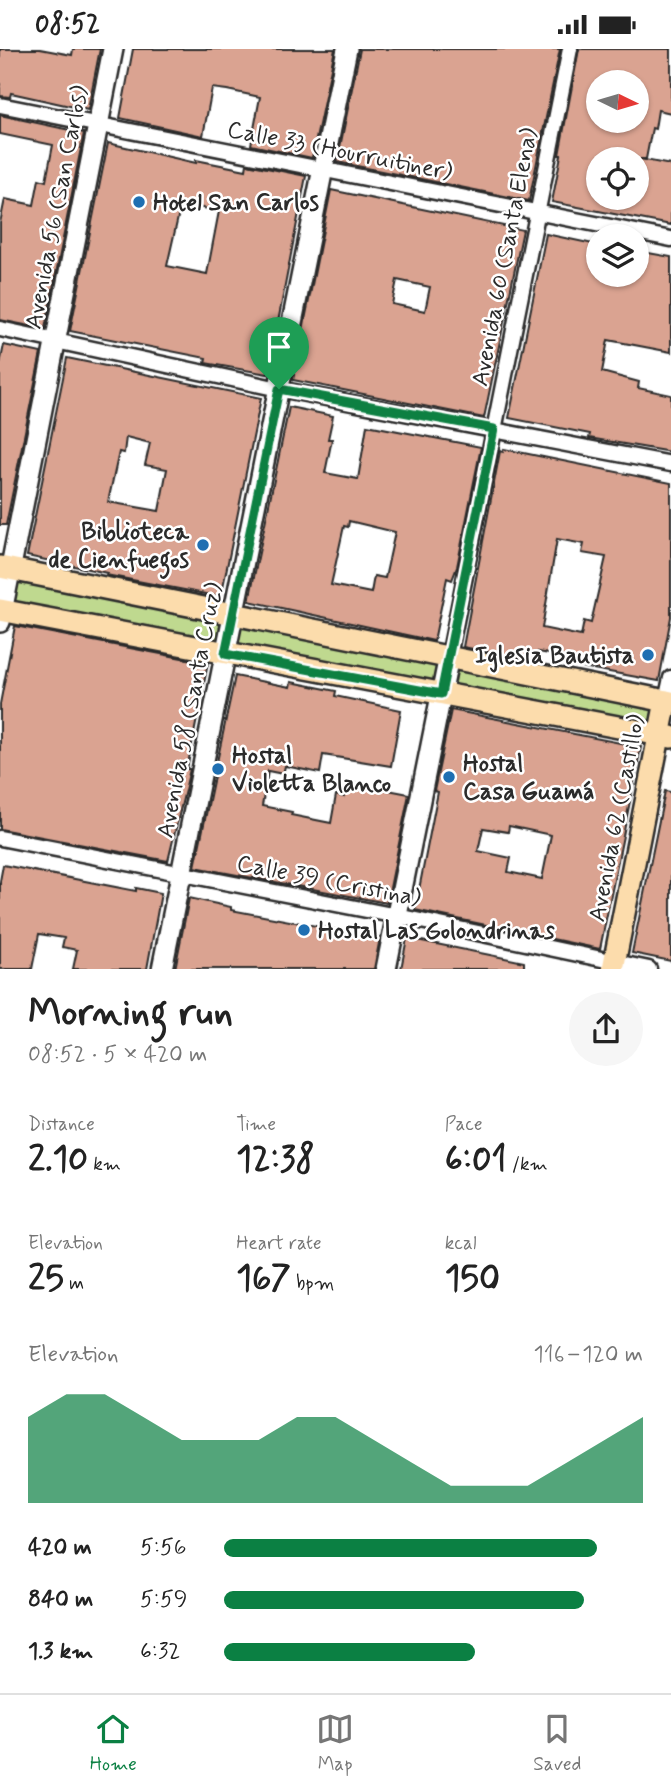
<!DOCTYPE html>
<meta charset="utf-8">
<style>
:root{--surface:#fff;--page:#f6f6f6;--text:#222;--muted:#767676;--line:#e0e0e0;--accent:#0b8043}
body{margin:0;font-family:Mynerve,sans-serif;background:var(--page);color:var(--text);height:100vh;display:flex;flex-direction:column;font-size:26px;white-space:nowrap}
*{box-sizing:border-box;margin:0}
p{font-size:23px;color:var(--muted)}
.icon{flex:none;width:38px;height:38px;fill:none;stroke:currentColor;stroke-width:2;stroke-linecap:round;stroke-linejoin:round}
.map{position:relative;height:920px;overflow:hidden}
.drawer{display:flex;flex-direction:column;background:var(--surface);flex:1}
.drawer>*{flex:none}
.needle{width:46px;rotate:95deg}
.tools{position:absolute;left:586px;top:21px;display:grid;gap:14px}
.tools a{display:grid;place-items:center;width:63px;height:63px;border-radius:50%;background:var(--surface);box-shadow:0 2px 5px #0004;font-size:35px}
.pin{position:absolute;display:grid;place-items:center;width:60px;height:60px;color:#fff;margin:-72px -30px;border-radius:50% 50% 50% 0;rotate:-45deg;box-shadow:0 0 7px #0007}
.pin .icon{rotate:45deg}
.round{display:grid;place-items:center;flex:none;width:74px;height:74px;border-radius:37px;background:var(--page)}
.headline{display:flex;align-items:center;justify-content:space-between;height:119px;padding:0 28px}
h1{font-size:38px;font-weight:700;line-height:52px}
.stats{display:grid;grid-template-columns:repeat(3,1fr);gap:10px;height:119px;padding:7px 28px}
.stats div{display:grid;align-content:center}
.stats b{font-size:35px;font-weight:700}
.stats small{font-size:19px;font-weight:400}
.stats p{font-size:19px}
.chart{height:196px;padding:14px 28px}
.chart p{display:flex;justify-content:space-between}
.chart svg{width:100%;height:126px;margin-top:7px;fill:var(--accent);opacity:.7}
ul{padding:0 28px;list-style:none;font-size:23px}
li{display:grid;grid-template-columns:112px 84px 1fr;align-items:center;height:52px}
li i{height:18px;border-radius:9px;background:var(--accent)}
.status{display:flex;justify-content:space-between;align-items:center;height:49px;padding:0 35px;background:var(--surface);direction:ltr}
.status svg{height:19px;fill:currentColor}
.menu{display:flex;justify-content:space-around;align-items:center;height:98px;border-top:2px solid var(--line);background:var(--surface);font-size:19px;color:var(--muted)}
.menu a{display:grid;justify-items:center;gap:4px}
.menu .on{color:var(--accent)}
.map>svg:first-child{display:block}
.green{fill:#bfd98f;stroke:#75825d;stroke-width:2}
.building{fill:#daa391;stroke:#2b2b2b;stroke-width:2;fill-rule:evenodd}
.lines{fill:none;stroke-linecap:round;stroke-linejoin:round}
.street-casing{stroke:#2b2b2b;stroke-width:19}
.secondary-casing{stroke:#2b2b2b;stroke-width:24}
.primary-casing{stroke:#2b2b2b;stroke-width:26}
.street{stroke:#fff;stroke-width:14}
.secondary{stroke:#fff;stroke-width:19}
.primary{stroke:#fcdcac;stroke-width:21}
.route-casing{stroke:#fff;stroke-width:14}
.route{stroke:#0b8043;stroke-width:9}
.poi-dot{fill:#1f6fb2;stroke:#fff;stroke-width:2.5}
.labels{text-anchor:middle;stroke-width:5;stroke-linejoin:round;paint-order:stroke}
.street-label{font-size:24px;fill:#2b2b2b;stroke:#fff}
.poi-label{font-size:24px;font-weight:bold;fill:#2b2b2b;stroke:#fff;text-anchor:start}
</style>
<div class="status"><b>08:52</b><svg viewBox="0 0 49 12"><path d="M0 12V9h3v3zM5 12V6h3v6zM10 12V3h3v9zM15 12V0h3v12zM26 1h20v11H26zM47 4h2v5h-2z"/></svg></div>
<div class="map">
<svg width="671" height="920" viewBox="0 0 671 920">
<rect width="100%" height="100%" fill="#fff"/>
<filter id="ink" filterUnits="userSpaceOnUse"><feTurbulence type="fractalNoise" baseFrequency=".0143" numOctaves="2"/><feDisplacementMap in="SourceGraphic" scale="14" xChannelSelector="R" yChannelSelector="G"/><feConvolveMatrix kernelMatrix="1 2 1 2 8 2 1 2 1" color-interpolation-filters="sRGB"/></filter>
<g filter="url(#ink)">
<path class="green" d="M 0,524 L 671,660 L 671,682 L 0,552 Z"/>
<g class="building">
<path d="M 0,0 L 40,0 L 72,6 L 73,0 L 100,0 L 88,61 L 11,44 L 10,48 L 0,47 Z"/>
<path d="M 133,0 L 335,0 L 312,109 L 251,96 L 260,48 L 227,41 L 212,39 L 203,87 L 120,69 Z"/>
<path d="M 360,0 L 560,0 L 529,152 L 337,113 Z"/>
<path d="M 579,0 L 671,0 L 671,64 L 658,61 L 655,80 L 652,79 L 646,110 L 640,110 L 671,116 L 671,176 L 552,153 L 561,106 L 559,106 ZM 598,33 L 637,33 L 637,72 L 598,72 ZM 598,110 L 637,110 L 637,149 L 598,149 Z"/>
<path d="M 0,66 L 84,84 L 45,280 L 0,271 L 0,174 L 5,150 L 34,156 L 39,130 L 46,132 L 53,96 L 0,85 Z"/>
<path d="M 108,94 L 196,114 L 196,111 L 246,121 L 247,115 L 306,127 L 268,325 L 205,314 L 206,309 L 70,282 ZM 181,155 L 219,162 L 207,225 L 167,217 Z"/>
<path d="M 331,141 L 523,181 L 484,369 L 293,331 ZM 397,231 L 430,238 L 425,262 L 392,255 Z"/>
<path d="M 546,185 L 598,196 L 598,226 L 637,226 L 637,202 L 671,208 L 671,303 L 608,291 L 602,323 L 639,333 L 638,339 L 671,346 L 671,403 L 589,389 L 590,385 L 509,369 Z"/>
<path d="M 4,296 L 41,304 L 6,476 L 0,476 L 0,315 Z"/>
<path d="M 67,309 L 261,349 L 221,548 L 106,526 L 107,524 L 27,507 ZM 126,388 L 150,394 L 145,416 L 167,420 L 159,462 L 108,453 L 119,403 L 124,404 Z"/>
<path d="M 289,358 L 333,367 L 328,390 L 332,390 L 325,424 L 358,430 L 367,376 L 481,398 L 457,518 L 452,531 L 447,529 L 434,592 L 249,552 ZM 349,472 L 395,483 L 385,529 L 374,527 L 371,544 L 331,536 L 344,477 L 348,478 Z"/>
<path d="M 504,400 L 671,434 L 671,568 L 659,632 L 576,617 L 577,610 L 538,603 L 536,612 L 463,598 L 500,402 L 503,403 ZM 557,490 L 584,495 L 582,504 L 606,508 L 591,574 L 584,572 L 581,587 L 542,579 Z"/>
<path d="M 15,577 L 208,614 L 187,720 L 190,720 L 186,737 L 168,812 L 0,780 L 0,655 Z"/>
<path d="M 235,627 L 290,638 L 291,633 L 336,642 L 335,647 L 401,661 L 391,717 L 323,706 L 320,724 L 285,717 L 283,725 L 268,722 L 262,757 L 292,763 L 291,766 L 331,774 L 336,746 L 344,748 L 347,733 L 409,745 L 387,854 L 195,818 Z"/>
<path d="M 451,661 L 641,698 L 600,900 L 415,861 L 438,743 L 434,742 ZM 509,777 L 551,786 L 542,830 L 508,823 L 511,809 L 478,802 L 483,779 L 508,783 Z"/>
<path d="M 665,742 L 671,743 L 671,912 L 632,904 Z"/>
<path d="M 3,816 L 136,842 L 136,839 L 161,844 L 147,920 L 73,920 L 77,901 L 62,898 L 64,889 L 39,885 L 32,920 L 0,920 L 0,832 Z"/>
<path d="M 189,849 L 231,858 L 231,861 L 380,889 L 374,920 L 175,920 Z"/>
<path d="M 407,889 L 524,913 L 524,920 L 401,920 Z"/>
</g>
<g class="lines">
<defs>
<g id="street">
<path d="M 0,56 L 671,190"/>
<path d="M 0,280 L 279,340 L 671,415"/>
<path d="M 449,607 L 570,0"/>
<path d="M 666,652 L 671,629"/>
<path d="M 0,789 L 397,867 L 649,920"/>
</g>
<g id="secondary">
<path d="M 0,573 L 113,0"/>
<path d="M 162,920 L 347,0"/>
<path d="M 386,920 L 449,607"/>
</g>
<g id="primary">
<path d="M 0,518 L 671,653"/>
<path d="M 0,561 L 671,688"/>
<path d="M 613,920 L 666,652"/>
</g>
</defs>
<use href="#street" class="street-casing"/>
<use href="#secondary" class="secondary-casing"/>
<use href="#primary" class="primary-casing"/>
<use href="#street" class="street"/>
<use href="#secondary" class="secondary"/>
<use href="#primary" class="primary"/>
</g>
</g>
<g class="lines" filter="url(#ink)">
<defs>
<path id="route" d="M 279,340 L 494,380 L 441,645 L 225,605 Z"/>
</defs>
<use href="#route" class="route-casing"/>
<use href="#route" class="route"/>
</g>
<g class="poi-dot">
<circle cx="139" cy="153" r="7"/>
<circle cx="203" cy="496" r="7"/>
<circle cx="648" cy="606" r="7"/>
<circle cx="218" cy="720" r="7"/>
<circle cx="449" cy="728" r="7"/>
<circle cx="304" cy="881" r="7"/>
</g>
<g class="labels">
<g class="street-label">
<text transform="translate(340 101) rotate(11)" y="8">Calle 33 (Hourruitiner)</text>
<text transform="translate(56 158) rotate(-79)" y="8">Avenida 56 (San Carlos)</text>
<text transform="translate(504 208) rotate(-79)" y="8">Avenida 60 (Santa Elena)</text>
<text transform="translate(189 661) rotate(-79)" y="8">Avenida 58 (Santa Cruz)</text>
<text transform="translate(616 769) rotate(-79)" y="8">Avenida 62 (Castillo)</text>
<text transform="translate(329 831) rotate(11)" y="8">Calle 39 (Cristina)</text>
</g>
<g class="poi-label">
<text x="153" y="161">Hotel San Carlos</text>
<text x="189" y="490" text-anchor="end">Biblioteca<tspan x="189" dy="28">de Cienfuegos</tspan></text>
<text x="634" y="614" text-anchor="end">Iglesia Bautista</text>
<text x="232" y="714">Hostal<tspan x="232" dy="28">Violetta Blanco</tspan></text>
<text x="463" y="722">Hostal<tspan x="463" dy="28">Casa Guamá</tspan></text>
<text x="318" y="889">Hostal Las Golondrinas</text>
</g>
</g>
</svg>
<div class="tools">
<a><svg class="needle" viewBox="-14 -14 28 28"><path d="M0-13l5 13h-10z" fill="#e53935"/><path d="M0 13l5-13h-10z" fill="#767676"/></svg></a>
<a><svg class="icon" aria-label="locate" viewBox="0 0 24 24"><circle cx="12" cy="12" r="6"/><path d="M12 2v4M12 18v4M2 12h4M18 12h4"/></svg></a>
<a><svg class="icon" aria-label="layers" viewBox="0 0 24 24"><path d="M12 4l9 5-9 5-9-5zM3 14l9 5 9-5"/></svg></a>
</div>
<div class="pin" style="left:279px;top:340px;background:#1e9e55"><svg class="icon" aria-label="arrive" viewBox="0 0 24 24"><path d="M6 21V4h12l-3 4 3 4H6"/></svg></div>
</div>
<section class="drawer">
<div class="headline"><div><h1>Morning run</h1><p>08:52 · 5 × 420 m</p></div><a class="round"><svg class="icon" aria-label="share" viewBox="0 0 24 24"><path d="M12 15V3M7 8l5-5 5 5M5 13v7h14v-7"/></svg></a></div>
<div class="stats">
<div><p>Distance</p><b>2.10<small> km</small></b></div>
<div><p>Time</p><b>12:38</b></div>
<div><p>Pace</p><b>6:01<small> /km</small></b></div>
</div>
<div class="stats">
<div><p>Elevation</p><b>25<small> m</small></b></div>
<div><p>Heart rate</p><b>167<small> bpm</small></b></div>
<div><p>kcal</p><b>150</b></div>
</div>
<div class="chart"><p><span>Elevation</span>116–120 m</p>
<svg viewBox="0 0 160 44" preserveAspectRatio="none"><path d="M0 44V14L10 6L20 6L30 14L40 22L50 22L60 22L70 14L80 14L90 22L100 30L110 38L120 38L130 38L140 30L150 22L160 14V44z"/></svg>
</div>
<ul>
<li><b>420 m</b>5:56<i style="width:89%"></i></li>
<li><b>840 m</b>5:59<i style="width:86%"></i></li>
<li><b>1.3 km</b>6:32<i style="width:60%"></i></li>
</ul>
</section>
<nav class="menu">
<a class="on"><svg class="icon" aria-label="home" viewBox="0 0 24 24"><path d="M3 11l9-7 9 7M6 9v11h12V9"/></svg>Home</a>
<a><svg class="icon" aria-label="map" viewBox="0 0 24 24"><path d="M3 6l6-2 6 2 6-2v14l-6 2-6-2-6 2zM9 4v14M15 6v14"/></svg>Map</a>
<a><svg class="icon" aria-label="saved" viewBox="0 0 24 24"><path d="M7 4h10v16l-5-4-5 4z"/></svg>Saved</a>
</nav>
